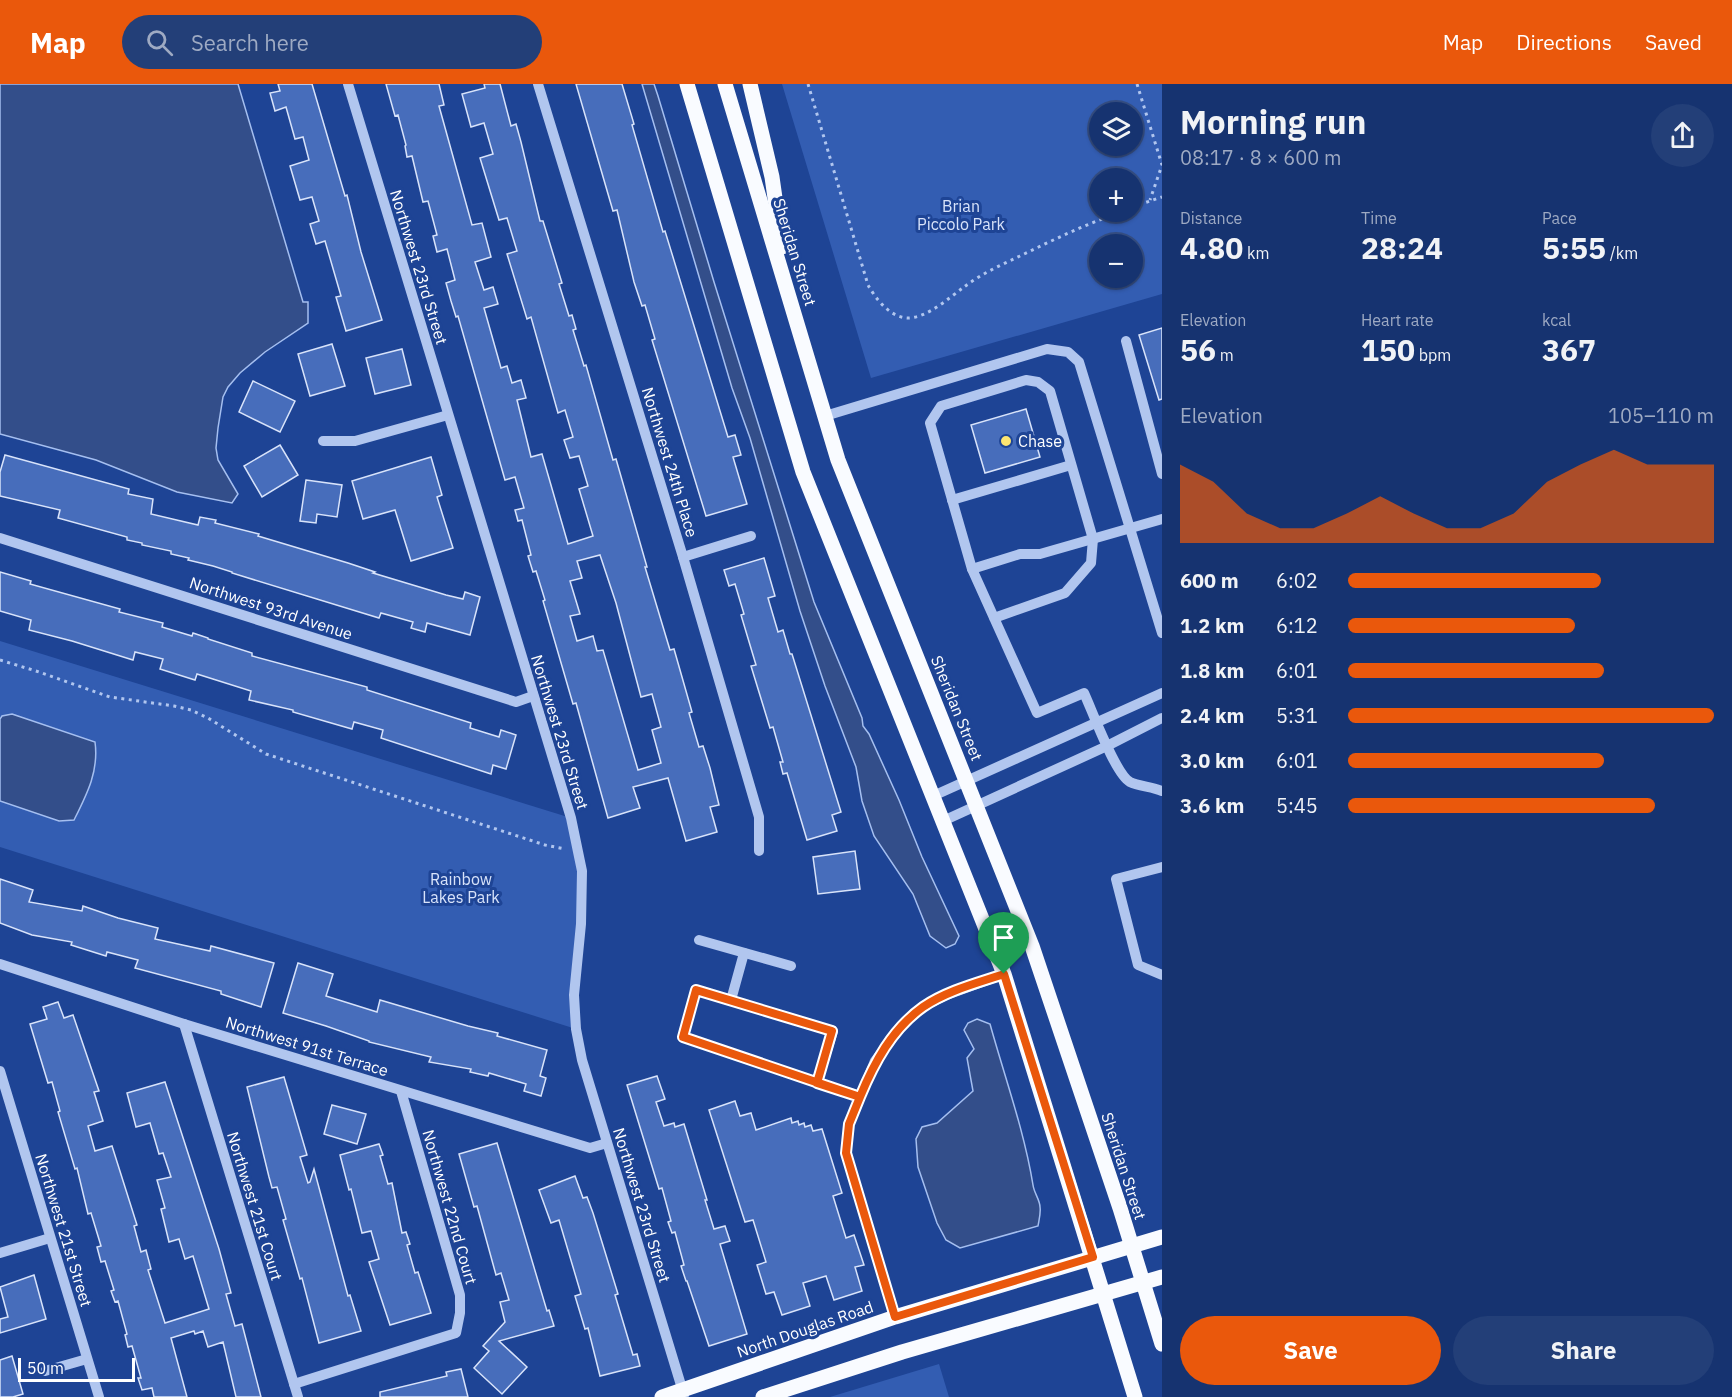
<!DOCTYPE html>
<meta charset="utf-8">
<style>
:root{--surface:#163370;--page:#233f78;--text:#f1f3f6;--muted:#9eaac3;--line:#354e83;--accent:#ea580c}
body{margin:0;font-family:"IBM Plex Sans",sans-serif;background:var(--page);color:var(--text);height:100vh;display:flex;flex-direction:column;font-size:22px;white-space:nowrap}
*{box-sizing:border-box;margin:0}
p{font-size:20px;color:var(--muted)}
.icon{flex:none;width:33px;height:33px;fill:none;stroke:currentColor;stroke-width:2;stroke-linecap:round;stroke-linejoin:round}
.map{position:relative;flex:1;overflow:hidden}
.drawer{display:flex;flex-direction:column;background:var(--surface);width:570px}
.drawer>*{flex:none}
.buttons{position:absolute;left:1089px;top:18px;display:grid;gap:12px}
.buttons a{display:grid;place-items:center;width:54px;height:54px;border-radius:50%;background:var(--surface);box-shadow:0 2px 4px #0004,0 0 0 2px var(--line);font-size:30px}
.scale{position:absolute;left:18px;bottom:15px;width:117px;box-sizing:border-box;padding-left:6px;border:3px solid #fff;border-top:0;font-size:16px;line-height:21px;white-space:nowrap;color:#fff;-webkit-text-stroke:4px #1e4495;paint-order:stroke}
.pin{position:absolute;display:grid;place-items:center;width:51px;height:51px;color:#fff;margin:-62px -26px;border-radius:50% 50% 50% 0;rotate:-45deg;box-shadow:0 0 6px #0007}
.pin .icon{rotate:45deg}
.round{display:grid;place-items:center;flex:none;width:63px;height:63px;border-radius:32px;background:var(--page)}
.overview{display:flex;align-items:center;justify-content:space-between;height:102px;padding:0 18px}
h1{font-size:33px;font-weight:700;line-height:45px}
.metrics{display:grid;grid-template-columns:repeat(3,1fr);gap:9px;height:102px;padding:6px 18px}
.metrics div{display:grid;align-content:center}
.metrics b{font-size:30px;font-weight:700}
.metrics small{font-size:16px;font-weight:400}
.metrics p{font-size:16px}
.chart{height:168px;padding:12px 18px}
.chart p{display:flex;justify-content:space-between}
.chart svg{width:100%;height:108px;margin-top:6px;fill:var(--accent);opacity:.7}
.action{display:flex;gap:12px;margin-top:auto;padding:12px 18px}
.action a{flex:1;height:69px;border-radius:36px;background:var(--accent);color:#fff;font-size:24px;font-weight:700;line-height:69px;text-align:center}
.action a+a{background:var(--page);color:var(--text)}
ul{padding:0 18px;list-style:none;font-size:20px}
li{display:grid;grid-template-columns:96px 72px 1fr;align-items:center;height:45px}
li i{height:15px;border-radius:8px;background:var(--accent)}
header{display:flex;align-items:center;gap:36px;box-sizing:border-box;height:84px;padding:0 30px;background:var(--accent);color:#fff}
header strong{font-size:28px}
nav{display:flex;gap:33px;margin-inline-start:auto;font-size:21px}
.search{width:420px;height:54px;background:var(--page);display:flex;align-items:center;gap:15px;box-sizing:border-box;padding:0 21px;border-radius:33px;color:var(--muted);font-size:22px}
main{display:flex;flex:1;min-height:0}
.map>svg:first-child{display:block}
.green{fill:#335db2;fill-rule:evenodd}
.water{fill:#334e8a;stroke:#a5bff0;stroke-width:1.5}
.building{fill:#476dbb;stroke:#d8e3fa;stroke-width:1.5;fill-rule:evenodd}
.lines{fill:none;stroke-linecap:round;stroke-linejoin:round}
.path{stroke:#b1c6ef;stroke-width:3;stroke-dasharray:3 4.5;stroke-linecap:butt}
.minor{stroke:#b1c6ef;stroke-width:10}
.major{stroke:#f9fbff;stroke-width:15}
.route-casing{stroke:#fff;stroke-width:12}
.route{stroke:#ea580c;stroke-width:8}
.poi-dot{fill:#fde571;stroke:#1e4495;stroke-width:2}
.labels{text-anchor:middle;stroke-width:6;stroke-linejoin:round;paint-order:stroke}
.park-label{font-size:16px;fill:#d8e3fa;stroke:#1e4495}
.street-label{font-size:16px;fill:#fff;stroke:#1e4495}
.poi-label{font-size:16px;fill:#fff;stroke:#1e4495;text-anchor:start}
</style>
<header>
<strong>Map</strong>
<div class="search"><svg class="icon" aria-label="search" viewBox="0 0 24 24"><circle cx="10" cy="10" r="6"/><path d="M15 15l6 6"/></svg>Search here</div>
<nav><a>Map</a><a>Directions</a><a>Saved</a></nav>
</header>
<main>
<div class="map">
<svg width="1162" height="1313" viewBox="0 0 1162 1313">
<rect width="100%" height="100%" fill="#1e4495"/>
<g class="green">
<path d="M 782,0 L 1162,0 L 1162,210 L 871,294 ZM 1100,28 L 1132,28 L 1132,62 L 1100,62 ZM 1100,94 L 1132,94 L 1132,128 L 1100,128 ZM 1132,160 L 1132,194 L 1100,194 L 1100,160 Z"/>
<path d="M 0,557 L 571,734 L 579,767 L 576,945 L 0,763 Z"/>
<path d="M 939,1280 L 949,1313 L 830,1313 Z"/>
</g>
<g class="water">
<path d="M 0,0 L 238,0 L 303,218 L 308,218 L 308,239 L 265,268 L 240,289 L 228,303 L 223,313 L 218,344 L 216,364 L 218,376 L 238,410 L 232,419 L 177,408 L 96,376 L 0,350 Z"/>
<path d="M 642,0 L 654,0 L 658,12 L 714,198 L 814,518 L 862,634 L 863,642 L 869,650 L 899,716 L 922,773 L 959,852 L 955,860 L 946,864 L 930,852 L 913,810 L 874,752 L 862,717 L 856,683 L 825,602 L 800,527 L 750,354 L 732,304 Z"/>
<path d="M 12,630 L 95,658 C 99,687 87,710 74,736 L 59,737 L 0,717 L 0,635 L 2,632 Z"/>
<path d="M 977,935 L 990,940 C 1005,994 1024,1046 1033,1101 C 1034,1109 1040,1116 1040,1123 C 1041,1129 1039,1136 1038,1142 L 960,1164 L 946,1156 L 937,1139 L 918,1083 L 916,1055 L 922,1043 L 937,1039 L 973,1007 L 967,974 L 974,965 L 964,946 L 968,939 Z"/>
</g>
<g class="building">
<path d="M 278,0 L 312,0 L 345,112 L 347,111 L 361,168 L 382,236 L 346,247 L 336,213 L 341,212 L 325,157 L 316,160 L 310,140 L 319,137 L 312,113 L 300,116 L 290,82 L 309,76 L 303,53 L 295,55 L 286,23 L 275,27 L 270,9 L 280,7 Z"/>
<path d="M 386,0 L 439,0 L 444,21 L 439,22 L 472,141 L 482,139 L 491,173 L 475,178 L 484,206 L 493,203 L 498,220 L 484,224 L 501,284 L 507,282 L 512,299 L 521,296 L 526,314 L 517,316 L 531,373 L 542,370 L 568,460 L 593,452 L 579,405 L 588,402 L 579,372 L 570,374 L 564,356 L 573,353 L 565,326 L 558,329 L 531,233 L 527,235 L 507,170 L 517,167 L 507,134 L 499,136 L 480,74 L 493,70 L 484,39 L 471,43 L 462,10 L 485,4 L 484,0 L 500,0 L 511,42 L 516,40 L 521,58 L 540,137 L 543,137 L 562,199 L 559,200 L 569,232 L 572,231 L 576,245 L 573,246 L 584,282 L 586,281 L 613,376 L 616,375 L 647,483 L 645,483 L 670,566 L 674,565 L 692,628 L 689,629 L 699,663 L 703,662 L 710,684 L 719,721 L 710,723 L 717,748 L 686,757 L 668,694 L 633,703 L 640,724 L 608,734 L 576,619 L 573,620 L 543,517 L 545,516 L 536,487 L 533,488 L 528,472 L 531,471 L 522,436 L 518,437 L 515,426 L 524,424 L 515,393 L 505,396 L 458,232 L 456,233 L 451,217 L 446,199 L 455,196 L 447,165 L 437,168 L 433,152 L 437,151 L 428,117 L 423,118 L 412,72 L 407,73 L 405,62 L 406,61 L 398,31 L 395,32 ZM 600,471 L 616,519 L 641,613 L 652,610 L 661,643 L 652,646 L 661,679 L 638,686 L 603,566 L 597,567 L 593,552 L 577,557 L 570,532 L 580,530 L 570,497 L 582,494 L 577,477 Z"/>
<path d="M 576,0 L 622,0 L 634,40 L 632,41 L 663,148 L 665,147 L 728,353 L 735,351 L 741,371 L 733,373 L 747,420 L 706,432 L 652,256 L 655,255 L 645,221 L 642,222 L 634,198 L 617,126 L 613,127 Z"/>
<path d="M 1162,244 L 1162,315 L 1159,316 L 1139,251 Z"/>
<path d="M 332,260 L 345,302 L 310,312 L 298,270 Z"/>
<path d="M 402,265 L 411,301 L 375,310 L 366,274 Z"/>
<path d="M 253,297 L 295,317 L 280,348 L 239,328 Z"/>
<path d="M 1026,325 L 1040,373 L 985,389 L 971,341 Z"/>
<path d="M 280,361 L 298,391 L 262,413 L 244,382 Z"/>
<path d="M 5,371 L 129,405 L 128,410 L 153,415 L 151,430 L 198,441 L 200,433 L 216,436 L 215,439 L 259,450 L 258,452 L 348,479 L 375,488 L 373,489 L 446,511 L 463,515 L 465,508 L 480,513 L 470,551 L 427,539 L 425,548 L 411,544 L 413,538 L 381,529 L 379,534 L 232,489 L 232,488 L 213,482 L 188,476 L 189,474 L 171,470 L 171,467 L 142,461 L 142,459 L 127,456 L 127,453 L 58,434 L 60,426 L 0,412 L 0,388 Z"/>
<path d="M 431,373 L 442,411 L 437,413 L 453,464 L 411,477 L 395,426 L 363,435 L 352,397 Z"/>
<path d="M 306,396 L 342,401 L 337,433 L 317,430 L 316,439 L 300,437 Z"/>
<path d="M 764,474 L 775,512 L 768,514 L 778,548 L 783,546 L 790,570 L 792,570 L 841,728 L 832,731 L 837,747 L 807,756 L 787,689 L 783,690 L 780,678 L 783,678 L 773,643 L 770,644 L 751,582 L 756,581 L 741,531 L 744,530 L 735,500 L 729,502 L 724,486 Z"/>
<path d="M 0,488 L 31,497 L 30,500 L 120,525 L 119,528 L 163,539 L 162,543 L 192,552 L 193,549 L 208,554 L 208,555 L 252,569 L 252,572 L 367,603 L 367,606 L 471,639 L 470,644 L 499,653 L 501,646 L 516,651 L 506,685 L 493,681 L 491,690 L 381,654 L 383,646 L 354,638 L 352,645 L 293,628 L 293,626 L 249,616 L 251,607 L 197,590 L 195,596 L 160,585 L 163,575 L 135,568 L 133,576 L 72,557 L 29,546 L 31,536 L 0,527 Z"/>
<path d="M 855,767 L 860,805 L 818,810 L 813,773 Z"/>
<path d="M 0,795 L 33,806 L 29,818 L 82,827 L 83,822 L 118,834 L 158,844 L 155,855 L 210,867 L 211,862 L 274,879 L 261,923 L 221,910 L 221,907 L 135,884 L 138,876 L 107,868 L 106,872 L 71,861 L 72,858 L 32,851 L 0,839 Z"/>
<path d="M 298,879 L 333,890 L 326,912 L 377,928 L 380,916 L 468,942 L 498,949 L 497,952 L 547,966 L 540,992 L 546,994 L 541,1012 L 524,1007 L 526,1000 L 489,989 L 488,992 L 470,988 L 471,985 L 429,978 L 431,973 L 369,958 L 369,957 L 326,942 L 283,929 Z"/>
<path d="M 58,918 L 64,934 L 73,931 L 99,1007 L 94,1008 L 103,1037 L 88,1042 L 95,1067 L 112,1062 L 137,1141 L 134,1142 L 141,1168 L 146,1166 L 151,1185 L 148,1186 L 165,1239 L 209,1225 L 193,1172 L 185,1175 L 179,1155 L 169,1158 L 161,1125 L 165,1124 L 157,1096 L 171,1093 L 163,1069 L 159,1070 L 150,1039 L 136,1043 L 127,1009 L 165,998 L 219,1165 L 231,1209 L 226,1210 L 235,1242 L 242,1240 L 261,1313 L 236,1313 L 223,1258 L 208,1263 L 203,1247 L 195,1250 L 194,1247 L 171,1254 L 187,1313 L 154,1313 L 152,1304 L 142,1306 L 138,1294 L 141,1294 L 132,1262 L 128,1263 L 125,1251 L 127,1250 L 118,1217 L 115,1218 L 111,1207 L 114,1206 L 105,1177 L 101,1178 L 97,1163 L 101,1162 L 91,1129 L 88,1130 L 77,1084 L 75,1085 L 58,1028 L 60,1027 L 52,998 L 48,999 L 30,940 L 47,935 L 43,923 Z"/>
<path d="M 657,992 L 665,1015 L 656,1018 L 664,1042 L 674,1039 L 675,1043 L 684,1040 L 707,1116 L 705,1116 L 714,1145 L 725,1142 L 730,1157 L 720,1160 L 747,1250 L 709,1262 L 687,1197 L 686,1197 L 681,1182 L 684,1181 L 675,1148 L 672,1149 L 668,1138 L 671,1137 L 662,1104 L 659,1105 L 627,1001 Z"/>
<path d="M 284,993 L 307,1071 L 300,1073 L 308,1099 L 310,1098 L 314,1085 L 348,1212 L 350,1211 L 361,1247 L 319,1259 L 302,1194 L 300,1195 L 283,1136 L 286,1135 L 277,1103 L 272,1104 L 269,1093 L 247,1003 Z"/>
<path d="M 735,1017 L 740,1032 L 751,1029 L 756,1046 L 791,1034 L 792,1039 L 798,1037 L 799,1041 L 804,1039 L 805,1043 L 811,1041 L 813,1047 L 822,1045 L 842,1109 L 833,1112 L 846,1154 L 854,1151 L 864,1181 L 855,1183 L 862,1207 L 834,1216 L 826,1192 L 803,1199 L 810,1222 L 782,1231 L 774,1208 L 766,1210 L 757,1181 L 766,1178 L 753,1136 L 745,1138 L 709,1026 Z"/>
<path d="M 332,1021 L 366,1030 L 357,1060 L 324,1050 Z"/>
<path d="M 497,1059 L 547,1227 L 549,1226 L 554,1242 L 499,1257 L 527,1283 L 502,1310 L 474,1284 L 489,1267 L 483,1262 L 505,1238 L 500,1218 L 509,1216 L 501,1189 L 496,1191 L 477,1122 L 474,1123 L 459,1070 Z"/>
<path d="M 379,1060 L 383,1071 L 380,1072 L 388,1100 L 392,1099 L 402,1149 L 406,1148 L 410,1160 L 407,1161 L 415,1189 L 418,1188 L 431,1229 L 390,1241 L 369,1178 L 379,1175 L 371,1147 L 362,1149 L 351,1105 L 349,1106 L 340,1071 Z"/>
<path d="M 575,1092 L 583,1114 L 587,1113 L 593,1129 L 618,1210 L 615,1211 L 633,1271 L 637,1270 L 640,1282 L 600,1292 L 588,1244 L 585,1245 L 575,1212 L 581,1210 L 559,1136 L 551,1139 L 539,1106 Z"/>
<path d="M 34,1191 L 46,1235 L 0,1249 L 0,1235 L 8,1233 L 0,1203 Z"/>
<path d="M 12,1272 L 23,1310 L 13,1313 L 0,1313 L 0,1276 Z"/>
<path d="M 461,1285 L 468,1313 L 380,1313 L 380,1308 L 447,1292 L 446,1288 Z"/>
</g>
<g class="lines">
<g class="path">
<path d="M 808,0 L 868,201 C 876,215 890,234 909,234 C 928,233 949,214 964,203 C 981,190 1001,181 1020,172 C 1053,156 1086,140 1121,128"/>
<path d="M 1137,0 L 1162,81 L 1150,116"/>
<path d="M 1132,123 L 1162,113"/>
<path d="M 0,576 L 36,587 L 110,613 L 174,622 L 191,626 L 208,634 L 266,670 L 545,761 L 565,765"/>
</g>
<g class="minor">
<path d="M 348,0 L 571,734 L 582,787 L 581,840 L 574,911 L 576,945 L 582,976 L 684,1311"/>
<path d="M 538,0 L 683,473 L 759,733 L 759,767"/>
<path d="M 1126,257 L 1162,390"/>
<path d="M 825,332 L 1047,265 L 1068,268 L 1079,278 L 1162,549"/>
<path d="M 323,357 L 355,357 L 448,331"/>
<path d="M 952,416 L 1071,381"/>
<path d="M 0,454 L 516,618 L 533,612"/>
<path d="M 683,473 L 751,452"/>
<path d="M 972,485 L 1020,470 L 1040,470 L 1162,435"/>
<path d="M 994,534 L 1065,509 L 1091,479 L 1093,455 L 1050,307 L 1038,298 L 1026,296 L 941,322 L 930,339 L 972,485 L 1037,629 L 1084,609 C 1092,626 1115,690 1130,698 C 1138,702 1152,703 1162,707"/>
<path d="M 933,712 L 1162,609"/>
<path d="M 943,737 L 1107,662 L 1162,634"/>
<path d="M 1162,783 L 1116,795 L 1138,881 L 1162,891"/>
<path d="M 699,856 L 791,882"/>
<path d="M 0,880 L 184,940 L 590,1064 L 607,1059"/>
<path d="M 731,916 L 744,869"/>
<path d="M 184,940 L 298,1313"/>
<path d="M 0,987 L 99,1313"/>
<path d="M 817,999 L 833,947 L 696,906 L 683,953 L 860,1013"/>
<path d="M 0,1169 L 50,1154"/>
<path d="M 895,1233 L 846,1069 L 849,1040 L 875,977 L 905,938 L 924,922 L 949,910 L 1004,890"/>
<path d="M 45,1287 L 87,1275"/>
<path d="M 294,1300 L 456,1249 L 460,1229 L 460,1211 L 401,1007"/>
</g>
<g class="major">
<path d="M 687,0 L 803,388 L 1004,890 L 1135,1313"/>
<path d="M 725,0 L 838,376 L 1032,862 L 1120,1124 L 1162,1260"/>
<path d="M 750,0 L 772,93 L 782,163"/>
<path d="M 662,1313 L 895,1233 L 1162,1153"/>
<path d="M 763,1313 L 902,1268 L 1162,1193"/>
</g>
</g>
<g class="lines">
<defs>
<path id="route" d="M 1004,890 C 977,899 946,907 923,923 C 892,945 874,979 860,1013 L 683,953 L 696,906 L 832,947 L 817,999 L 860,1013 L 849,1040 L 846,1069 L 895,1233 L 1093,1173 L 1004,890"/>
</defs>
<use href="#route" class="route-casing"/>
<use href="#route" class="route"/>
</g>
<circle class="poi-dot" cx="1006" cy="357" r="6"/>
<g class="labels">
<g class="park-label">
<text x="961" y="128">Brian<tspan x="961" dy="18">Piccolo Park</tspan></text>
<text x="461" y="801">Rainbow<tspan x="461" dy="18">Lakes Park</tspan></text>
</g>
<g class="street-label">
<text transform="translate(795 168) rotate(73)" y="6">Sheridan Street</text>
<text transform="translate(419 183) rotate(73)" y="6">Northwest 23rd Street</text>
<text transform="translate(670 378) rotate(73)" y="6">Northwest 24th Place</text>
<text transform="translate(271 524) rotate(18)" y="6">Northwest 93rd Avenue</text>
<text transform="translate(957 624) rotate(68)" y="6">Sheridan Street</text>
<text transform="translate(560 648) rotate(73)" y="6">Northwest 23rd Street</text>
<text transform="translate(307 962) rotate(17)" y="6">Northwest 91st Terrace</text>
<text transform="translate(1124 1082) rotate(72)" y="6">Sheridan Street</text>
<text transform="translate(642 1121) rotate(73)" y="6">Northwest 23rd Street</text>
<text transform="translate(255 1122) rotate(73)" y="6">Northwest 21st Court</text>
<text transform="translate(450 1123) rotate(74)" y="6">Northwest 22nd Court</text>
<text transform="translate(64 1146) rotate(73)" y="6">Northwest 21st Street</text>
<text transform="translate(805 1245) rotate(-19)" y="6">North Douglas Road</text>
</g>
<g class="poi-label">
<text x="1018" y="363">Chase</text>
</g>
</g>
</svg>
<div class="buttons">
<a><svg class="icon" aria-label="layers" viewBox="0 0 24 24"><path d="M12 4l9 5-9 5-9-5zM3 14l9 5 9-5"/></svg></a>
<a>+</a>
<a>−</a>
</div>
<div class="scale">50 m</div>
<div class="pin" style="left:1004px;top:890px;background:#1e9e55"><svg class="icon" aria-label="arrive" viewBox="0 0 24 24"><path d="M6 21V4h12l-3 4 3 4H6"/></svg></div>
</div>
<section class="drawer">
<div class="overview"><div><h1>Morning run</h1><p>08:17 · 8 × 600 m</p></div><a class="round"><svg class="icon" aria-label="share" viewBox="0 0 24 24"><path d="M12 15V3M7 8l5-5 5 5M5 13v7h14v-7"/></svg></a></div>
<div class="metrics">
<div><p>Distance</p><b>4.80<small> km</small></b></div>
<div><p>Time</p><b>28:24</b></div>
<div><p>Pace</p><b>5:55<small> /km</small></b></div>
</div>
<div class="metrics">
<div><p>Elevation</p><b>56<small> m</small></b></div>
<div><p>Heart rate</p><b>150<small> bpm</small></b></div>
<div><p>kcal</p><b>367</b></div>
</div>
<div class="chart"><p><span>Elevation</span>105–110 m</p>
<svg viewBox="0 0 160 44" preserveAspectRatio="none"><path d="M0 44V12L10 19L20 32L30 38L40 38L50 32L60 25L70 32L80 38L90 38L100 32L110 19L120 12L130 6L140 12L150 12L160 12V44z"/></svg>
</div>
<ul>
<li><b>600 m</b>6:02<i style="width:69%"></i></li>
<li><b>1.2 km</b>6:12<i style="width:62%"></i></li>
<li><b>1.8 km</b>6:01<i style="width:70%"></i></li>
<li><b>2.4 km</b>5:31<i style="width:100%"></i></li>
<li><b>3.0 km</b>6:01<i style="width:70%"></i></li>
<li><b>3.6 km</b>5:45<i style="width:84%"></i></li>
</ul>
<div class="action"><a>Save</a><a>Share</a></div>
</section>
</main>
